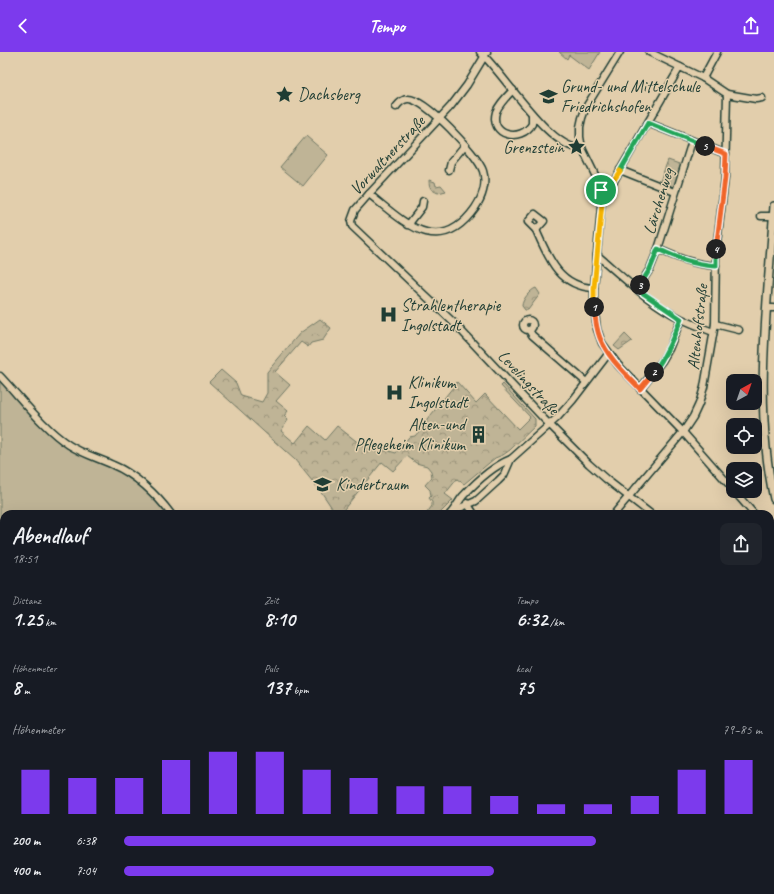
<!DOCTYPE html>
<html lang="de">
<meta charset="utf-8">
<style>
:root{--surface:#171b24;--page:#20242c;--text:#f1f3f6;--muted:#9ea1a6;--accent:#7c3aed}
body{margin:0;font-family:Caveat,sans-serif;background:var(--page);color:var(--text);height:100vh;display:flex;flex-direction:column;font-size:15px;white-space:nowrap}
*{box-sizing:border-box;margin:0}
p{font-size:13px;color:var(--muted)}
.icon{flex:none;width:22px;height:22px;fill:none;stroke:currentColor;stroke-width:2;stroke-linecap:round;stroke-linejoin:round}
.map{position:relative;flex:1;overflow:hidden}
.panel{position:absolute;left:0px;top:458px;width:774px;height:384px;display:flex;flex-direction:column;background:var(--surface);border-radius:12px 12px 0 0;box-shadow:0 4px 16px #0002}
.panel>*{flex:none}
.needle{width:26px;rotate:40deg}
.fabs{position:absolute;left:726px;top:322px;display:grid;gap:8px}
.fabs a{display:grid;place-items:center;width:36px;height:36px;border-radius:8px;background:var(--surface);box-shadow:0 4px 16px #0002;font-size:20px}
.pin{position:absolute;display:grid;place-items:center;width:34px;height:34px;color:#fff;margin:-17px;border:2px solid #fff;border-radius:50%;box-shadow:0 1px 4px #0007}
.km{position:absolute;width:20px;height:20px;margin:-10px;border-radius:50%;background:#222;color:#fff;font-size:11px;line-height:20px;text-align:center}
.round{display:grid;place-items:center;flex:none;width:42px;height:42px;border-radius:8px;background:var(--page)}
.summary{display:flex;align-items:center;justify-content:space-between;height:68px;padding:0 12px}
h1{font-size:22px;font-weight:800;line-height:30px}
.figures{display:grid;grid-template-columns:repeat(3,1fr);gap:6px;height:68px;padding:4px 12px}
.figures div{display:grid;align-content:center}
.figures b{font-size:20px;font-weight:800}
.figures small{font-size:11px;font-weight:400}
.figures p{font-size:11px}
.chart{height:112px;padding:8px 12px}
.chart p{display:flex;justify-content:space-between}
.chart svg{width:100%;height:72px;margin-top:4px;stroke:var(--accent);stroke-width:6}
ul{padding:0 12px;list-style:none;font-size:13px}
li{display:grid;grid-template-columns:64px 48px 1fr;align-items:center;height:30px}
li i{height:10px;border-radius:5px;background:var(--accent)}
header{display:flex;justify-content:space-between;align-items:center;height:52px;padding:0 12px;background:var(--accent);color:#fff;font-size:18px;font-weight:800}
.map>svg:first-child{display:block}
.green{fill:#bfb496;stroke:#6f7865}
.park{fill:url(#park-crowns);stroke:#6f7865}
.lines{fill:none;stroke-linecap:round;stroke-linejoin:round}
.stream{stroke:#636f5e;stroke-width:1}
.minor-casing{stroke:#1f3d34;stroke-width:9}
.major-casing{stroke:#1f3d34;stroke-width:10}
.minor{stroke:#e2ceac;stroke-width:6}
.major{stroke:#e2ceac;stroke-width:7}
.split-1-casing{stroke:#fff;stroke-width:8}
.split-2-casing{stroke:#fff;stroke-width:8}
.split-3-casing{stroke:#fff;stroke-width:8}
.split-4-casing{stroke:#fff;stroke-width:8}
.split-5-casing{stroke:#fff;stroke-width:8}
.split-6-casing{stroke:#fff;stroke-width:8}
.split-7-casing{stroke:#fff;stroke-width:8}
.split-1{stroke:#f5b400;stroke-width:5}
.split-2{stroke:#f0652b;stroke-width:5}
.split-3{stroke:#22a559;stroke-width:5}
.split-4{stroke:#22a559;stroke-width:5}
.split-5{stroke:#f0652b;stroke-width:5}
.split-6{stroke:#22a559;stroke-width:5}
.split-7{stroke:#f5b400;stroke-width:5}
.labels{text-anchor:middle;stroke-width:3;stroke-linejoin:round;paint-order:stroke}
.poi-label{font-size:17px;fill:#1f3d34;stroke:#e2ceac;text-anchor:start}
.street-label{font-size:17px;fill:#1f3d34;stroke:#e2ceac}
</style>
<header><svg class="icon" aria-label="back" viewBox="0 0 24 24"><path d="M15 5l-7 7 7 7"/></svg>Tempo<svg class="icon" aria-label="share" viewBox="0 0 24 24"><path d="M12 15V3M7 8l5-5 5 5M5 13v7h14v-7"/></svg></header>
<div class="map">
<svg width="774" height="842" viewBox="0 0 774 842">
<defs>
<pattern id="park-crowns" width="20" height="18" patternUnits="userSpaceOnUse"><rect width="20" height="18" fill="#bfb496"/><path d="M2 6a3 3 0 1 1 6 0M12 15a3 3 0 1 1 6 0" fill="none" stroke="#9b947b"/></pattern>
</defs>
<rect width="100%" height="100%" fill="#e2ceac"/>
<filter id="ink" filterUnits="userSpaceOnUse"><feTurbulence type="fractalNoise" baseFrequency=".025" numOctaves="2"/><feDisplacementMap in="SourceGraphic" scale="8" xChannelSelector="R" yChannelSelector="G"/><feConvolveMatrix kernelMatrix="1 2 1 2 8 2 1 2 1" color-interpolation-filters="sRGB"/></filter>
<g filter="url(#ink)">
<g class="green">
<path d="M 559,0 L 600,0 L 589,18 L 569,3 L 567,7 Z"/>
<path d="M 306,84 L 328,103 L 303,134 L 280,115 Z"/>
<path d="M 0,325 L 55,385 L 124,420 L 141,433 L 169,462 L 4,462 L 4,616 L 0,612 Z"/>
<path d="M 774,505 L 774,556 L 770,551 L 770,510 Z"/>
<path d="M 770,571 L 774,574 L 774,600 L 770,597 Z"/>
<path d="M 0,632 L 4,636 L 4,661 L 0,659 Z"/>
<path d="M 774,644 L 774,687 L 770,684 L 770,649 Z"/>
</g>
<g class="park">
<path d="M 668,108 L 682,113 L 673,137 L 659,132 Z"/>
<path d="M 429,128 L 435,130 L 436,134 L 441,133 L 446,139 L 438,141 C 431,138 429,136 429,128 Z"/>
<path d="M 536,236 L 540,242 L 528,258 L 525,258 L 522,254 C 522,248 530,238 536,236 Z"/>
<path d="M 320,267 L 331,276 L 323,288 L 311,291 L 308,295 L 301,290 L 275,320 L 290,333 L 276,349 L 288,359 L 284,364 L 288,368 L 281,379 L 295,391 L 309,374 L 325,388 L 337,374 L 365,396 L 379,400 L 382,397 L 396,401 L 409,385 L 415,384 L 425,372 L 427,368 L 457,330 L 476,351 L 485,342 L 518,377 L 530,365 L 501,334 L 503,332 L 535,367 L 535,374 L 510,398 L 503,403 L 495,406 L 464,432 L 457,427 L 445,442 L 453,448 L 439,462 L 426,462 L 432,454 L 432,450 L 429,446 L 431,444 L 430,438 L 425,433 L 432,425 L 431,419 L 427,414 L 416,411 L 407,404 L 393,419 L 382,410 L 340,462 L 336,462 L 322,441 L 295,408 L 209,330 L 221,318 L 236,331 L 241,344 L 262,350 L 267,341 L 267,320 L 300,281 Z"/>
<path d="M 625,282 L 632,289 L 619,298 L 614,294 Z"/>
<path d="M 774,775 L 774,832 L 770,835 L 770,778 Z"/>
<path d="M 660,838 L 740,838 L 742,842 L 659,842 L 658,840 Z"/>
</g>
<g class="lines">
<g class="stream">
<path d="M 0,490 L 4,494"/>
<path d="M 0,616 L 4,619"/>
<path d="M 0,699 L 4,701"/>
<path d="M 224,838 L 227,842"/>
<path d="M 258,838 L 264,842"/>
</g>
<defs>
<g id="minor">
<path d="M 480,0 C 504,21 550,99 582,96"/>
<path d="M 487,0 L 467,33 L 451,54 L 369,142 L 355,158 L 351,169 L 352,174 L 454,271 L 544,367 L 589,412 L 606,427 L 651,462"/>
<path d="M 620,0 L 586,55 L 582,66 L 580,75 L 580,85 L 582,96 L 597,127 L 602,144 L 594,236 L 594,253 L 597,277 L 602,291 L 618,313 L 683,380 L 733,437"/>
<path d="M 649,0 L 703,26 L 727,42 L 756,47 L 762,46"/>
<path d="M 703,26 L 717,0"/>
<path d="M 513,38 C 507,44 499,52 496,60 C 489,84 521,91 532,72 L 532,63"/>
<path d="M 648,71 L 726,102"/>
<path d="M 449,118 L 451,110 L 465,93"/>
<path d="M 620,118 L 675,140"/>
<path d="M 601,138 L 611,133 L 615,127 L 680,15"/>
<path d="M 369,142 C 404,170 439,207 475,156 C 482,146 487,132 483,119 C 478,103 425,46 408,47 C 403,47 399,51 396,55"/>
<path d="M 535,162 L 544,169 L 536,178 L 528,170 Z"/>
<path d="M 761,164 L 774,164"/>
<path d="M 408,173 L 422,155 L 423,149"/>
<path d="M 536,178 C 548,205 559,235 594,236"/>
<path d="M 658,197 C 679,206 692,212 716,214"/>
<path d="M 597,203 C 624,226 650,252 682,267 C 692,272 703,276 713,280"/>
<path d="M 637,237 L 650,217 L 658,197 L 692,89"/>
<path d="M 767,256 L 774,256"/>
<circle cx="528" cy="273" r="5"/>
<path d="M 715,272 L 739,278"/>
<path d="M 529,278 L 532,283 L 586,330"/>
<path d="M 0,324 C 20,345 45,378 69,393 C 83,402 98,406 113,413 C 135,422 157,443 171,462"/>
<path d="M 640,337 L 662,309 L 669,297 L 681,267"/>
<path d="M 734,439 L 754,462"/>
<path d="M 467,451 L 474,462"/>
<path d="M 453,459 L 476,449 L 498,429 L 504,423 L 511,407"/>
<path d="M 450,462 C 455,457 458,450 463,444 C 476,430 493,414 511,407 L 557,366 L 573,348 L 609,301"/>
<path d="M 614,462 L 683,380 L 693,365 L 699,352 L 704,335 L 715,272 L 716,199 L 725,126 L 727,42"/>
<path d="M 770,692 L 774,693"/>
<path d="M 0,726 L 4,726"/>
<path d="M 315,838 L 321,842"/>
<path d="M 360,838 L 365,842"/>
<path d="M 477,838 L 481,842"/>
<path d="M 528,838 L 530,842"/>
<path d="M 632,838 L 636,842"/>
<path d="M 744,838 L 747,842"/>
<path d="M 419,842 L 424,838"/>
<path d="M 623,842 L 627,838"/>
</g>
<g id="major">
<path d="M 774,154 C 768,249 753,353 774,447"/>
<path d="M 770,506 L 774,502"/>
<path d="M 770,555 L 774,559"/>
</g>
</defs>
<use href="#minor" class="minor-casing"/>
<use href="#major" class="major-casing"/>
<use href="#minor" class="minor"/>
<use href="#major" class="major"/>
</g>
</g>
<g class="lines" filter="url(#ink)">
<defs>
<path id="split-1" d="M 594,255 L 594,236 L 602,152 L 601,138"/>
<path id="split-2" d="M 594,255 C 595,265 596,276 600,286 C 608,306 626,322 640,337 L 654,320"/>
<path id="split-3" d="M 640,233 L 637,237 L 681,267 C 673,286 666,303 654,320"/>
<path id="split-4" d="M 640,233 L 650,217 L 658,197 C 679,207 692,212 716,214 L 716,197"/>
<path id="split-5" d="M 705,94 L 726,102 L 725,126 L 716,197"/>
<path id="split-6" d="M 620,119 L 648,71 L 705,94"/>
<path id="split-7" d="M 601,138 L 611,132 L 620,119"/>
</defs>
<use href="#split-1" class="split-1-casing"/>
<use href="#split-2" class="split-2-casing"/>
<use href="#split-3" class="split-3-casing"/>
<use href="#split-4" class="split-4-casing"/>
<use href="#split-5" class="split-5-casing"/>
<use href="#split-6" class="split-6-casing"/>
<use href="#split-7" class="split-7-casing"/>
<use href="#split-1" class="split-1"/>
<use href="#split-2" class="split-2"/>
<use href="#split-3" class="split-3"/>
<use href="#split-4" class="split-4"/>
<use href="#split-5" class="split-5"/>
<use href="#split-6" class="split-6"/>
<use href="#split-7" class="split-7"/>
</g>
<defs>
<symbol id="sight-bare" viewBox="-9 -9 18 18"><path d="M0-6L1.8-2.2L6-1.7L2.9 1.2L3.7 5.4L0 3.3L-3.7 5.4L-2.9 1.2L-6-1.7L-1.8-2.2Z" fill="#1f3d34" stroke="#e2ceac" stroke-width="2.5" paint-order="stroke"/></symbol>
<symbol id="school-bare" viewBox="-9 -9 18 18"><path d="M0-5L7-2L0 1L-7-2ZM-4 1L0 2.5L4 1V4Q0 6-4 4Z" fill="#1f3d34" stroke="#e2ceac" stroke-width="2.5" paint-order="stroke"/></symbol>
<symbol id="hospital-bare" viewBox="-9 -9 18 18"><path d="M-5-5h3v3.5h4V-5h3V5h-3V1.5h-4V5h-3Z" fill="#1f3d34" stroke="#e2ceac" stroke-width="2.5" paint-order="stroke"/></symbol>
<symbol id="building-bare" viewBox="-9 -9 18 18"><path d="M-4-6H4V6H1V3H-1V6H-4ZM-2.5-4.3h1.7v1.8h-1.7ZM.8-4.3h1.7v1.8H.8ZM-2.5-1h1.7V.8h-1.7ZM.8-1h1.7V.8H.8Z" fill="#1f3d34" stroke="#e2ceac" stroke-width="2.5" paint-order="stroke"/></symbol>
</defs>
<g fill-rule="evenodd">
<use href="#sight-bare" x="272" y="30" width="25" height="25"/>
<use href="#school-bare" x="536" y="32" width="25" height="25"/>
<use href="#sight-bare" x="564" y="82" width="25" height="25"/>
<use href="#hospital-bare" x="376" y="250" width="25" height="25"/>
<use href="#hospital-bare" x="382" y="328" width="25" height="25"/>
<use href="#building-bare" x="466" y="370" width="25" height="25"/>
<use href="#school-bare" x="310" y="420" width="25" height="25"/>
</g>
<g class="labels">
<g class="poi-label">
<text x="561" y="40">Grund- und Mittelschule<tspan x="561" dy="20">Friedrichshofen</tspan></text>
<text x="298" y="48">Dachsberg</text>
<text x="564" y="101" text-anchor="end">Grenzstein</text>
<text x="401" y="259">Strahlentherapie<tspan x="401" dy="20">Ingolstadt</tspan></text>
<text x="408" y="336">Klinikum<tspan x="408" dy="20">Ingolstadt</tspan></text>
<text x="465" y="378" text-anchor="end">Alten-und<tspan x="465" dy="20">Pflegeheim Klinikum</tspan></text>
<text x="336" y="438">Kindertraum</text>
</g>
<g class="street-label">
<text transform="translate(387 103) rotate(-47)" y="6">Vorwaltnerstraße</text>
<text transform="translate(658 149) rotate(-73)" y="6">Lärchenweg</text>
<text transform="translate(697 275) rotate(-84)" y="6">Altenhofstraße</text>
<text transform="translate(529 330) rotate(47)" y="6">Levelingstraße</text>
</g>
</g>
</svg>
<div class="fabs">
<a><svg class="needle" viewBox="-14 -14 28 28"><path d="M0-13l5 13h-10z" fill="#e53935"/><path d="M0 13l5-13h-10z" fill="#9ea1a6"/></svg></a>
<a><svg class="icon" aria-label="locate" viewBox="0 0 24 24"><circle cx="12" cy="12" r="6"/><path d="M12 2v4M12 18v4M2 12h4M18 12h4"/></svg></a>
<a><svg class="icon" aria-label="layers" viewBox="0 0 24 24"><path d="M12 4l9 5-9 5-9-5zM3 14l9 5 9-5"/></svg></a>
</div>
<div class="pin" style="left:601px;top:138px;background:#1e9e55"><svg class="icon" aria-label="arrive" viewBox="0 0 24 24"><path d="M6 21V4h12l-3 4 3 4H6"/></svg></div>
<b class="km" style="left:594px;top:255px">1</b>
<b class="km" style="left:654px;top:320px">2</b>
<b class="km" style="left:640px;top:233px">3</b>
<b class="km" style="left:716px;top:197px">4</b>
<b class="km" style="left:705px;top:94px">5</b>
<section class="panel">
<div class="summary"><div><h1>Abendlauf</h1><p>18:51</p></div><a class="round"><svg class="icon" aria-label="share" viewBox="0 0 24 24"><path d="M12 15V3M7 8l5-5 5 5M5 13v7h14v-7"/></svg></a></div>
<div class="figures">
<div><p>Distanz</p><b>1.25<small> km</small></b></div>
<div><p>Zeit</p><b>8:10</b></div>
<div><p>Tempo</p><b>6:32<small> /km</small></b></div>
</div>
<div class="figures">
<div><p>Höhenmeter</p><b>8<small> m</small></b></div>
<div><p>Puls</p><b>137<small> bpm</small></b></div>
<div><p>kcal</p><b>75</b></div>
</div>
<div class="chart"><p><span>Höhenmeter</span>79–85 m</p>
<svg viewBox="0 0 160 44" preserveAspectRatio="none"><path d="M5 44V17M15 44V22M25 44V22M35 44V11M45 44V6M55 44V6M65 44V17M75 44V22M85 44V27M95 44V27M105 44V33M115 44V38M125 44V38M135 44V33M145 44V17M155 44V11"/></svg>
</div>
<ul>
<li><b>200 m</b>6:38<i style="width:74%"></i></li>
<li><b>400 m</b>7:04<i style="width:58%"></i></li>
</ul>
</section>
</div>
